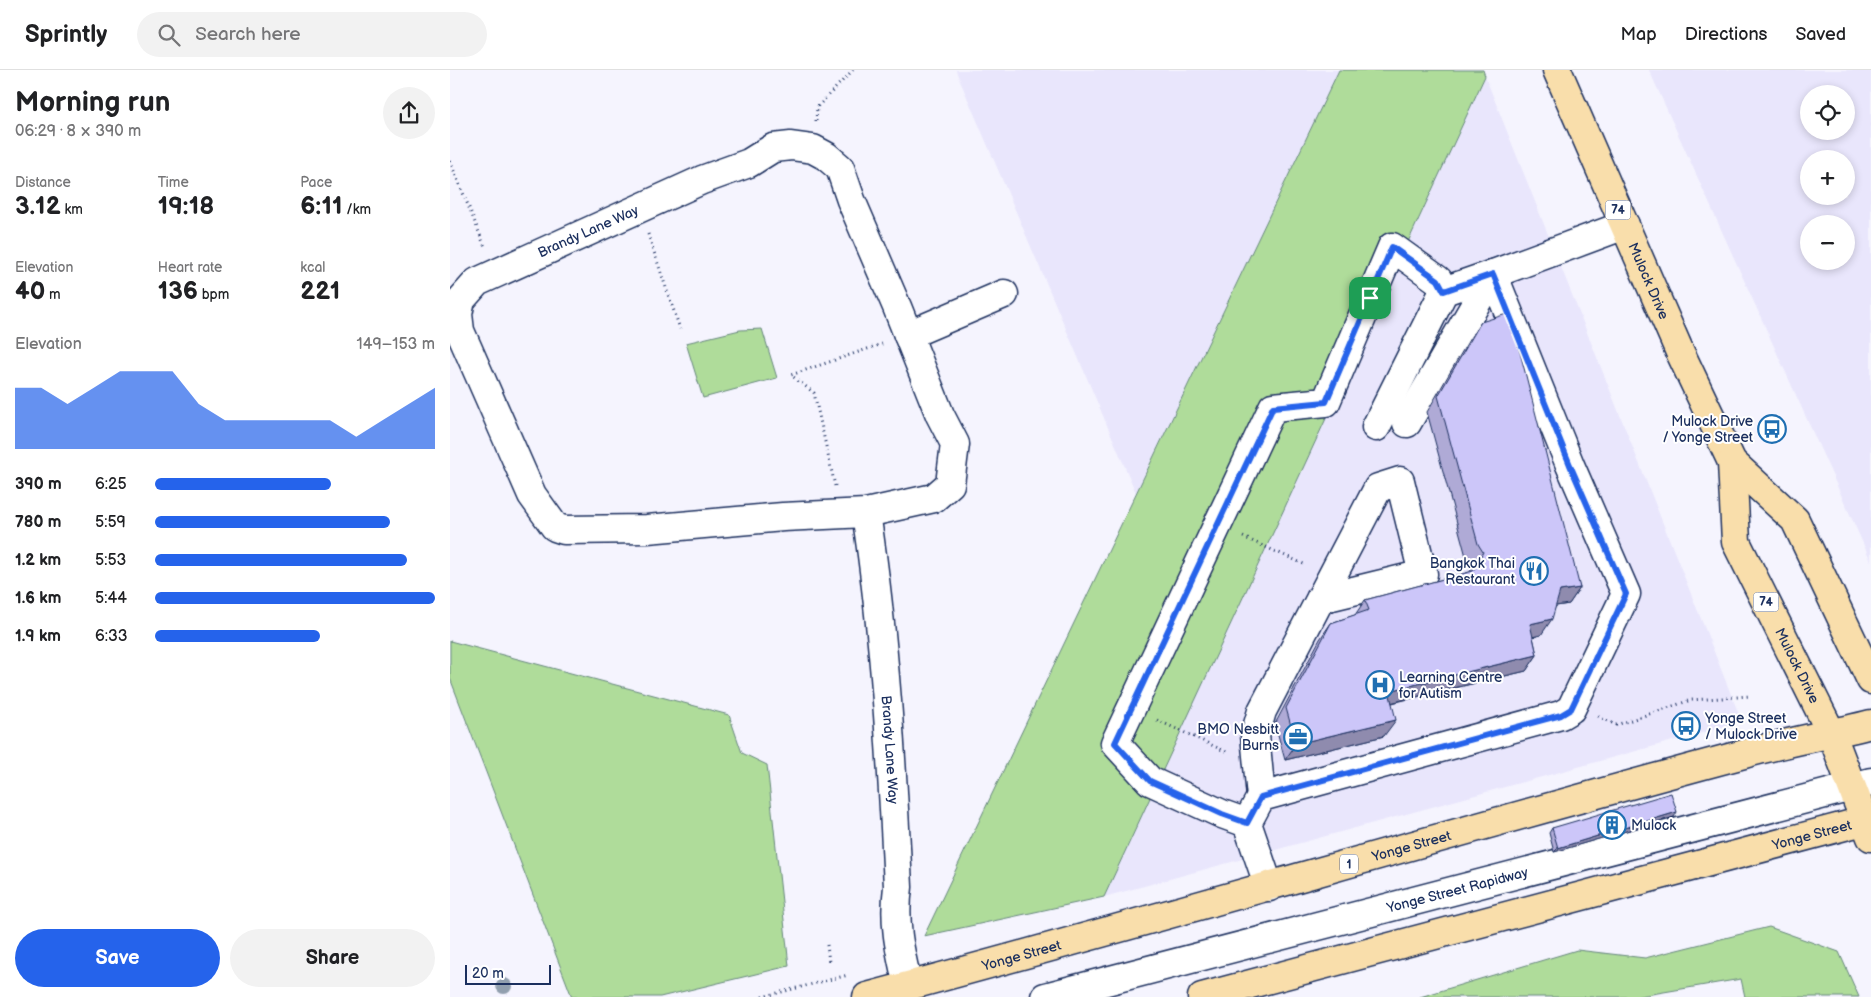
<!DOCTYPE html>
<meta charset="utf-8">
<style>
:root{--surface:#fff;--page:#f2f2f2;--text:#202124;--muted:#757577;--line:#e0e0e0;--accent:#2563eb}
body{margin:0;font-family:"Balsamiq Sans",sans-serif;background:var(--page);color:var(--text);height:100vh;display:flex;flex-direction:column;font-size:19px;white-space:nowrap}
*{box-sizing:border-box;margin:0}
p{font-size:16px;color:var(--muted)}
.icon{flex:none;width:28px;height:28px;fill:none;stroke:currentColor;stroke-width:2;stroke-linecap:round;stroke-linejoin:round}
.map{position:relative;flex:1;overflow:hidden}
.panel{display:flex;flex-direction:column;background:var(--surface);width:450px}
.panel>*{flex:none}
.controls{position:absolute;left:1350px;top:15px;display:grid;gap:10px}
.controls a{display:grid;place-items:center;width:55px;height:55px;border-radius:50%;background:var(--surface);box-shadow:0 2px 8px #0003;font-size:25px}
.scale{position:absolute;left:15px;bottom:12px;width:86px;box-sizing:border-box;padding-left:5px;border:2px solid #1b2f5e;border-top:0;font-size:14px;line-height:18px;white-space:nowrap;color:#1b2f5e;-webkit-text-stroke:4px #fff;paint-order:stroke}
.pin{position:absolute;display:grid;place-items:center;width:42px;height:42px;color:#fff;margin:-21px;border-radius:10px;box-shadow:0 2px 8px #0006}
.round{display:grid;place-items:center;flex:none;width:52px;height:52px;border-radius:26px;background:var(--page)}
.head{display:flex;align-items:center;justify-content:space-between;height:85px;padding:0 15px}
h1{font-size:28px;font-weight:700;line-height:38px}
.stats{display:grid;grid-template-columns:repeat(3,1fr);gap:8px;height:85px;padding:5px 15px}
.stats div{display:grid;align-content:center}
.stats b{font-size:25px;font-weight:700}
.stats small{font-size:14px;font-weight:400}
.stats p{font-size:14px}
.chart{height:140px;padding:10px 15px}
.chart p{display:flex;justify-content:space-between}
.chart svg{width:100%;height:90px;margin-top:5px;fill:var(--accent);opacity:.7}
.primary-button{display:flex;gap:10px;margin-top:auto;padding:10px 15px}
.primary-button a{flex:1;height:58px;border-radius:30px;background:var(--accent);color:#fff;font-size:20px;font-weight:700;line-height:58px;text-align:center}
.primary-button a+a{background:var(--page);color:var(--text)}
ul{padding:0 15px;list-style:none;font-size:16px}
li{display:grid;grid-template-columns:80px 60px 1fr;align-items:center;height:38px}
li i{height:12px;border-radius:6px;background:var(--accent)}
header{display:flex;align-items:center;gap:30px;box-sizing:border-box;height:70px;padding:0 25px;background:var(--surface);border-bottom:1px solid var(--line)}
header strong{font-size:24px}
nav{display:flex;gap:28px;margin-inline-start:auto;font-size:18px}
.search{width:350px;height:45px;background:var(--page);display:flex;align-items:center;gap:12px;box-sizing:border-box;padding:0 18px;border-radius:28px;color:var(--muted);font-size:19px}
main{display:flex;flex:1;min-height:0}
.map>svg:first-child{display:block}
.built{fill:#e9e6fc;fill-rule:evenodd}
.green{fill:#afdc9a;stroke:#65867c}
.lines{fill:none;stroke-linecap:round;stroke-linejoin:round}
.minor-casing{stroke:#1b2f5e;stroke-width:31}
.major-casing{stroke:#1b2f5e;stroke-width:31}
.path{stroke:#1b2f5e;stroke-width:3;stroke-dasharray:1 4;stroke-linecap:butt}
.minor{stroke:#fff;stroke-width:28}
.major{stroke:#f9deab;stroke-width:28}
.tree{fill:#919fae}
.wall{fill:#afaad6;stroke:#1b2f5e}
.shaded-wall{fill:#8f8bae;stroke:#1b2f5e}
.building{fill:#ccc6f9;stroke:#1b2f5e}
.route-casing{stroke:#fff;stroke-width:10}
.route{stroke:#2563eb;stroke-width:6}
.labels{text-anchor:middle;stroke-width:4;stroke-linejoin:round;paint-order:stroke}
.shield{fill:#fff;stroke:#5f6d8e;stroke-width:1}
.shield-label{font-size:12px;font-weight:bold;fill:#1b2f5e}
.street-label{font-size:14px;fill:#1b2f5e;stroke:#fff}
.poi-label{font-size:14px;fill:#1b2f5e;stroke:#fff;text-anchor:end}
</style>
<header>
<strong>Sprintly</strong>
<div class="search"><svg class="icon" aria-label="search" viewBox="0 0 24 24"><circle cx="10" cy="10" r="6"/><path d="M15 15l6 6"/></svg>Search here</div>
<nav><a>Map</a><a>Directions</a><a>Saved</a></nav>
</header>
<main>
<section class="panel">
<div class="head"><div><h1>Morning run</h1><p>06:29 · 8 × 390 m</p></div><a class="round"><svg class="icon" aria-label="share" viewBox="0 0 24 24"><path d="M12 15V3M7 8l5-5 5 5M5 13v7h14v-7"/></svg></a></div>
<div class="stats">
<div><p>Distance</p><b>3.12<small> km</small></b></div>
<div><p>Time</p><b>19:18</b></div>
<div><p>Pace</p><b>6:11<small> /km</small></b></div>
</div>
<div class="stats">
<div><p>Elevation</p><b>40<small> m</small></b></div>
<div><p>Heart rate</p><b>136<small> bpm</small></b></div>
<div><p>kcal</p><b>221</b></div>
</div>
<div class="chart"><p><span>Elevation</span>149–153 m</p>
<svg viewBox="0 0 160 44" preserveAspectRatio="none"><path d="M0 44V14L10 14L20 22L30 14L40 6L50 6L60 6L70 22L80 30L90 30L100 30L110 30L120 30L130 38L140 30L150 22L160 14V44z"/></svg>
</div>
<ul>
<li><b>390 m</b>6:25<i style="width:63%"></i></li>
<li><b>780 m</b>5:59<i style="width:84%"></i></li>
<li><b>1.2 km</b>5:53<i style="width:90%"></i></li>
<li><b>1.6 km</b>5:44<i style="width:100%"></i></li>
<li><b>1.9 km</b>6:33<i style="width:59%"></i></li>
</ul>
<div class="primary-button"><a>Save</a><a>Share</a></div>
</section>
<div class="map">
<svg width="1421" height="927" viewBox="0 0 1421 927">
<rect width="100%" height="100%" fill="#f5f4fe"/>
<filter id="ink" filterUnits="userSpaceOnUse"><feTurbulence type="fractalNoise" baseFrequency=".02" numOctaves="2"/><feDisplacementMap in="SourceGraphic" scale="10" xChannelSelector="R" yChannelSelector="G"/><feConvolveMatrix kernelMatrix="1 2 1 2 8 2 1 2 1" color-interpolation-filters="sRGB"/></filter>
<g filter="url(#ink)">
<g class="built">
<path d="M 506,0 L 889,0 L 686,423 L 508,6 Z"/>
<path d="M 1199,0 L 1421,0 L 1421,491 ZM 1359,24 L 1396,24 L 1396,61 L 1359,61 ZM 1359,89 L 1396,89 L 1396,126 L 1359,126 ZM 1359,154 L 1396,154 L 1396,191 L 1359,191 Z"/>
<path d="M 1035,6 L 1292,652 L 654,827 Z"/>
</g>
<g class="green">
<path d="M 889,0 L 1033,0 L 1035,6 L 654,827 L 474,866 Z"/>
<path d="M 312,259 L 327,308 L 253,328 L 236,273 L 290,260 Z"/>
<path d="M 0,571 L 279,645 L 292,683 L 317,695 L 339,896 L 210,927 L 122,927 L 0,608 Z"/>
<path d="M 1319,857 L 1389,882 L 1409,927 L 1295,927 L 1291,909 L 1184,927 L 970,927 L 1127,880 L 1195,888 Z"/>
</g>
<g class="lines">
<defs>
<g id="minor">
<path d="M 341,76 L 363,79 L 376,86 L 390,98 L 401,130 L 447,237 L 490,345 L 505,374 L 500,414 L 484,428 L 416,443 L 333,447 L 197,459 L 114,460 L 105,457 L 82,425 L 10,261 L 8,244 L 11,230 L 27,212 L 252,110 L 299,93 L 323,78 Z"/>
<path d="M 458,265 L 554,224"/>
<path d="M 957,353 L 1043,204"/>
<path d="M 926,357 L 994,221 L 1043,204"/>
<path id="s1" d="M 416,443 C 435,567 442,692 448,817 C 443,854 450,881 458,916"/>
<path d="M 811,727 L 805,665 L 812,641 L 928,418 L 950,411 L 973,504 L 870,529"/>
<path d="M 797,753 L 772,744 L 700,711 L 665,673 L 823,337 L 876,332 L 942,177 L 988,210 L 994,221"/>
<path d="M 819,817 L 797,753 L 811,727 L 1100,648 L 1111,645 L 1121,639 L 1176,524 L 1120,395 L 1043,204 L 1175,155"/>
<path id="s2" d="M 595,927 L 1421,712"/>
</g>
<g id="major">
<path id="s3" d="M 1107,0 L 1229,280 L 1282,392 L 1345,450 L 1421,610"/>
<path id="s4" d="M 1282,392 L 1286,472 L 1382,665 L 1421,767"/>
<path id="s5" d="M 417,927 C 711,849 1001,762 1294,684 C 1336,672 1379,665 1421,654"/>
<path id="s6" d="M 752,927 L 1421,749"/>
</g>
</defs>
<use href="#minor" class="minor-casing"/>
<use href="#major" class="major-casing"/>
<g class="path">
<path d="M 366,51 L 367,37 L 403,0"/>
<path d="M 0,91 L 35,177"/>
<path d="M 198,164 L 230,259"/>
<path d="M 385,416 L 364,323 L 341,305 L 432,274"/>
<path d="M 793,467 L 856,495"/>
<path d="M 1148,646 L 1166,655 L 1241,630 L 1301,626"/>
<path d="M 707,650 L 779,683"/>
<path d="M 377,875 L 379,892"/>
<path d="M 312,927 L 398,905"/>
</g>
<use href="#minor" class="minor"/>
<use href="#major" class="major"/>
</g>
<circle class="tree" cx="54" cy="916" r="8"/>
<g class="wall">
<path d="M 1031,252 L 1130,518 L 1119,534 L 1106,536 L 1091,565 L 1083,567 L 1087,585 L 1076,601 L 942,633 L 934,666 L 835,690 L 825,654 L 870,569 L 881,553 L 905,545 L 915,530 L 1020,502 L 1022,498 L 1017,490 L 977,342 L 1020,268 Z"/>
<path d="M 1224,747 L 1104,782 L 1099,763 L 1102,758 Z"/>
</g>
<g class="shaded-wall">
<path d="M 1130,518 L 1119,534 L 1099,537 L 1110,521 Z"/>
<path d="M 1102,549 L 1091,565 L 1069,570 L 1080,554 Z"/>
<path d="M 1087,585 L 1076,601 L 927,636 L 939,621 Z"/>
<path d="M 946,650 L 934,666 L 835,690 L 846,674 Z"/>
<path d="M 1227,742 L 1224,747 L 1104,782 L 1108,778 Z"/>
</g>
<g class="building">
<path d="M 1060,243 L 1130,518 L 1110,521 L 1102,549 L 1080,554 L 1087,585 L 939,621 L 946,650 L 846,674 L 836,638 L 881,553 L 919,540 L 915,530 L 1023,501 L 1033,482 L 1028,474 L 988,326 L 1031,252 Z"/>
<path d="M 1221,723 L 1227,742 L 1108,778 L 1102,758 Z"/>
</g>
</g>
<g class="lines" filter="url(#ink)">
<defs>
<path id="route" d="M 942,177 L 988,210 L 994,221 L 1043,204 L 1120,395 L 1176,524 L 1121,639 L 1111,645 L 811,727 L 797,753 L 772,744 L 700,711 L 665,673 L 823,337 L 876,332 Z"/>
</defs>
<use href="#route" class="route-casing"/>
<use href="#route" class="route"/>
</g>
<defs>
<symbol id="bus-ring" viewBox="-11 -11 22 22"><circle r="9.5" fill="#fff" stroke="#1f6fb2" stroke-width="1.5"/><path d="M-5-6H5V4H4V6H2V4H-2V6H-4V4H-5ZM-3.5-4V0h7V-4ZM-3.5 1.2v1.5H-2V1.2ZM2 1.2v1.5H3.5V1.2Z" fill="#1f6fb2"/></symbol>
<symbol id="restaurant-ring" viewBox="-11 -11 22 22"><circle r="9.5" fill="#fff" stroke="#1f6fb2" stroke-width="1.5"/><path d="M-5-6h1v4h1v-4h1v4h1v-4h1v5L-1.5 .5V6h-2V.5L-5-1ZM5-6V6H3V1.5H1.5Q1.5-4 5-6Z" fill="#1f6fb2"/></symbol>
<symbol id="hospital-ring" viewBox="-11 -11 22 22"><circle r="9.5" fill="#fff" stroke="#1f6fb2" stroke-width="1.5"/><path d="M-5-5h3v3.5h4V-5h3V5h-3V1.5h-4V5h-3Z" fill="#1f6fb2"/></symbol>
<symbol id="office-ring" viewBox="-11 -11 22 22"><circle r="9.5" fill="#fff" stroke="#1f6fb2" stroke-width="1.5"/><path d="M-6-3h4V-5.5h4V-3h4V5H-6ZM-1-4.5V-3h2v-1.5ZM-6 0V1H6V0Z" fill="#1f6fb2"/></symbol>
<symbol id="building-ring" viewBox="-11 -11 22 22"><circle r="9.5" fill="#fff" stroke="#1f6fb2" stroke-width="1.5"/><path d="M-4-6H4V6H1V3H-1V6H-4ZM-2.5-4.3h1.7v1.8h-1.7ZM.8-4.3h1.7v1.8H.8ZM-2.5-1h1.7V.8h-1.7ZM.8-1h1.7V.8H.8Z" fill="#1f6fb2"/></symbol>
</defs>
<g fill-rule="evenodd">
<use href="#bus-ring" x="1306" y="343" width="32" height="32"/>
<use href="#restaurant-ring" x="1068" y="485" width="32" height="32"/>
<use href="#hospital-ring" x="914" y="599" width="32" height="32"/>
<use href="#bus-ring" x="1220" y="640" width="32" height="32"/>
<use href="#office-ring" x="832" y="651" width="32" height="32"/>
<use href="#building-ring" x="1146" y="739" width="32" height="32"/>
</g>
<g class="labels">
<g class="shield">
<rect x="1155.5" y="130.5" width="25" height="19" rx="4"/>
<rect x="1303.5" y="522.5" width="25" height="19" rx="4"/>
<rect x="890" y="784.5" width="18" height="19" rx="4"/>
</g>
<g class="shield-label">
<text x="1168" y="144">74</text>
<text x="1316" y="536">74</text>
<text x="899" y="798">1</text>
</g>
<g class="street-label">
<text transform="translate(138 161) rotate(-24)" y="5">Brandy Lane Way</text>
<text dy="5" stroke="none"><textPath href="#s3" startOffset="230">Mulock Drive</textPath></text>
<text dy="5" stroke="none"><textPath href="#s4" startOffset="218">Mulock Drive</textPath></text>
<text dy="5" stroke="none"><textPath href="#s1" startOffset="238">Brandy Lane Way</textPath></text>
<text dy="5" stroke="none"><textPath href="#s6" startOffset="631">Yonge Street</textPath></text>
<text dy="5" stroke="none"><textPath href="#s5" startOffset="565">Yonge Street</textPath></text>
<text dy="5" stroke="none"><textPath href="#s2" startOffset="426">Yonge Street Rapidway</textPath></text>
<text dy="5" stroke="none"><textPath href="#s5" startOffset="160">Yonge Street</textPath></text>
</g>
<g class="poi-label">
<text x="1303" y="356">Mulock Drive<tspan x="1303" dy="16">/ Yonge Street</tspan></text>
<text x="1065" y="498">Bangkok Thai<tspan x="1065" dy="16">Restaurant</tspan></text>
<text x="949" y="612" text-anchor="start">Learning Centre<tspan x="949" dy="16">for Autism</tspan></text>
<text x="1255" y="653" text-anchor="start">Yonge Street<tspan x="1255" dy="16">/ Mulock Drive</tspan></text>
<text x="829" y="664">BMO Nesbitt<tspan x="829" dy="16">Burns</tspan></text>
<text x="1181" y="760" text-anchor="start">Mulock</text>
</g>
</g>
</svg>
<div class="controls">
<a><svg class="icon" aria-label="locate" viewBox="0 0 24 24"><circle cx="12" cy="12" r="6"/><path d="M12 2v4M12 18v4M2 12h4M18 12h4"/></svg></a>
<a>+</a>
<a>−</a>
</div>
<div class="scale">20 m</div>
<div class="pin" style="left:920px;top:228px;background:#1e9e55"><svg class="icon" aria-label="arrive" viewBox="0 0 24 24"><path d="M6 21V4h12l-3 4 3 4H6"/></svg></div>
</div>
</main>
